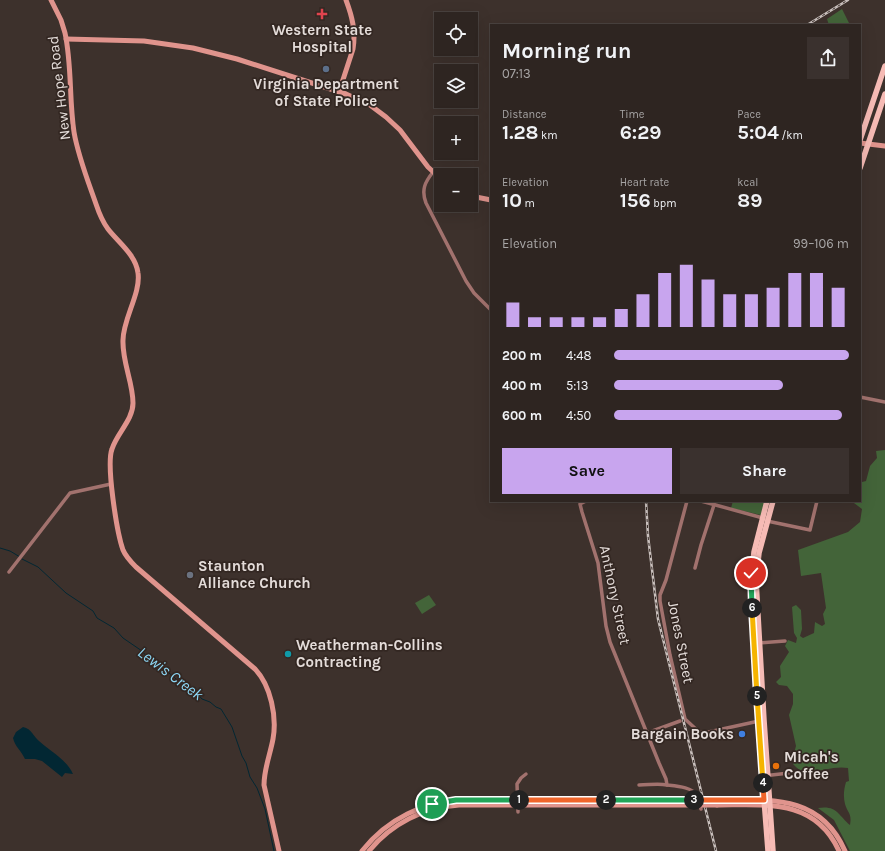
<!DOCTYPE html>
<meta charset="utf-8">
<style>
:root{--surface:#2e2521;--page:#3a312e;--text:#f1f3f6;--muted:#a7a5a5;--line:#49423f;--accent:#c8a5ee}
body{margin:0;font-family:Karla,sans-serif;background:var(--page);color:var(--text);height:100vh;display:flex;flex-direction:column;font-size:15px;white-space:nowrap}
*{box-sizing:border-box;margin:0}
p{font-size:13px;color:var(--muted)}
.icon{flex:none;width:22px;height:22px;fill:none;stroke:currentColor;stroke-width:2;stroke-linecap:round;stroke-linejoin:round}
.map{position:relative;flex:1;overflow:hidden}
.side{position:absolute;left:490px;top:24px;width:371px;height:478px;display:flex;flex-direction:column;background:var(--surface);border-radius:0px;box-shadow:0 4px 16px #0002,0 0 0 1px var(--line)}
.side>*{flex:none}
.buttons{position:absolute;left:434px;top:12px;display:grid;gap:8px}
.buttons a{display:grid;place-items:center;width:44px;height:44px;border-radius:0px;background:var(--surface);box-shadow:0 4px 16px #0002,0 0 0 1px var(--line);font-size:20px}
.pin{position:absolute;display:grid;place-items:center;width:34px;height:34px;color:#fff;margin:-17px;border:2px solid #fff;border-radius:50%;box-shadow:0 1px 4px #0007}
.km{position:absolute;width:20px;height:20px;margin:-10px;border-radius:50%;background:#222;color:#fff;font-size:11px;line-height:20px;text-align:center}
.round{display:grid;place-items:center;flex:none;width:42px;height:42px;border-radius:0px;background:var(--page)}
.summary{display:flex;align-items:center;justify-content:space-between;height:68px;padding:0 12px}
h1{font-size:22px;font-weight:700;line-height:30px}
.metrics{display:grid;grid-template-columns:repeat(3,1fr);gap:6px;height:68px;padding:4px 12px}
.metrics div{display:grid;align-content:center}
.metrics b{font-size:20px;font-weight:700}
.metrics small{font-size:11px;font-weight:400}
.metrics p{font-size:11px}
.chart{height:112px;padding:8px 12px}
.chart p{display:flex;justify-content:space-between}
.chart svg{width:100%;height:72px;margin-top:4px;stroke:var(--accent);stroke-width:6}
.cta{display:flex;gap:8px;margin-top:auto;padding:8px 12px}
.cta a{flex:1;height:46px;border-radius:0px;background:var(--accent);color:#111;font-size:16px;font-weight:700;line-height:46px;text-align:center}
.cta a+a{background:var(--page);color:var(--text)}
ul{padding:0 12px;list-style:none;font-size:13px}
li{display:grid;grid-template-columns:64px 48px 1fr;align-items:center;height:30px}
li i{height:10px;border-radius:5px;background:var(--accent)}
.map>svg:first-child{display:block}
.green{fill:#436439}
.water{fill:#022733}
.lines{fill:none;stroke-linecap:round;stroke-linejoin:round}
.stream{stroke:#022733;stroke-width:1}
.street{stroke:#a2726e;stroke-width:3.5}
.secondary{stroke:#e0948d;stroke-width:5}
.primary{stroke:#f6bbb5;stroke-width:5.5}
.rail-casing{stroke:#cac1be;stroke-width:2.5}
.rail{stroke:#332722;stroke-width:1;stroke-dasharray:3;stroke-linecap:butt}
.secondary-bridge{stroke:#e0948d;stroke-width:5}
.split-1-casing{stroke:#fff;stroke-width:8}
.split-2-casing{stroke:#fff;stroke-width:8}
.split-3-casing{stroke:#fff;stroke-width:8}
.split-4-casing{stroke:#fff;stroke-width:8}
.split-5-casing{stroke:#fff;stroke-width:8}
.split-6-casing{stroke:#fff;stroke-width:8}
.split-7-casing{stroke:#fff;stroke-width:8}
.split-1{stroke:#22a559;stroke-width:5}
.split-2{stroke:#f0652b;stroke-width:5}
.split-3{stroke:#22a559;stroke-width:5}
.split-4{stroke:#f0652b;stroke-width:5}
.split-5{stroke:#f5b400;stroke-width:5}
.split-6{stroke:#f5b400;stroke-width:5}
.split-7{stroke:#22a559;stroke-width:5}
.health-dot{fill:#e0444e;stroke:#332722;stroke-width:1.5}
.service-dot{fill:#5c6f8a;stroke:#332722;stroke-width:1.5}
.worship-dot{fill:#6b7280;stroke:#332722;stroke-width:1.5}
.culture-dot{fill:#0f9aa8;stroke:#332722;stroke-width:1.5}
.shop-dot{fill:#3f7fe0;stroke:#332722;stroke-width:1.5}
.food-dot{fill:#e8710a;stroke:#332722;stroke-width:1.5}
.labels{text-anchor:middle;stroke-width:3.5;stroke-linejoin:round;paint-order:stroke}
.poi-label{font-size:15px;font-weight:bold;fill:#e4dcd9;stroke:#332722;text-anchor:start}
.street-label{font-size:15px;fill:#e4dcd9;stroke:#332722}
.water-label{font-size:16px;font-style:italic;fill:#8dd8f6;stroke:#332722}
</style>
<div class="map">
<svg width="885" height="851" viewBox="0 0 885 851">
<rect width="100%" height="100%" fill="#3d312c"/>
<g class="green">
<path d="M 842,9 L 850,25 L 829,25 L 827,19 Z"/>
<path d="M 885,450 L 885,851 L 850,851 L 834,820 L 818,808 C 837,805 838,815 850,825 C 852,813 848,814 845,804 C 843,796 844,789 846,782 L 849,781 L 848,768 C 832,765 815,775 800,770 C 798,769 795,766 793,764 L 794,753 L 796,746 L 789,715 L 793,704 L 793,694 L 787,686 L 779,685 L 776,682 L 781,677 L 780,666 L 789,652 L 785,646 L 788,640 L 796,643 L 797,638 L 794,633 L 792,607 L 796,605 L 801,610 L 802,629 L 800,636 L 803,638 L 814,633 L 815,622 L 822,626 L 825,624 L 823,614 L 826,608 L 821,573 L 801,576 L 798,550 L 848,532 L 860,522 L 862,509 L 854,503 L 854,501 L 860,501 L 860,479 L 862,482 L 866,481 L 870,466 L 877,458 L 876,451 Z"/>
<path d="M 733,501 L 765,501 L 761,515 L 731,508 Z"/>
<path d="M 429,595 L 436,605 L 422,614 L 415,603 Z"/>
</g>
<path class="water" d="M 23,727 C 32,729 33,736 39,741 C 50,751 67,760 73,774 L 65,773 L 62,777 L 42,761 L 35,759 L 25,759 C 21,750 15,747 13,738 L 16,732 Z"/>
<g class="lines">
<g class="stream">
<path d="M 0,548 L 10,551 L 20,557"/>
<path d="M 22,559 L 38,567 L 66,593 L 93,611 L 97,618 L 114,628 L 123,638 L 142,651 L 149,659 L 173,676 L 180,683 L 196,692 L 202,699 L 210,702 L 216,707 L 221,709 L 232,727 L 242,756 L 246,763 L 250,777 L 257,788 L 265,809 L 274,851"/>
</g>
<g class="street">
<path d="M 433,172 C 425,182 421,190 426,203 L 466,281 L 474,293 L 491,310"/>
<path d="M 860,397 L 885,402"/>
<path d="M 586,501 L 580,504 L 582,512 L 598,563 L 606,626 L 610,642 L 659,763 L 666,779 L 667,785 C 676,786 693,787 697,796 C 699,800 700,805 701,809"/>
<path d="M 687,501 L 666,580 L 660,595 L 660,601 L 670,655 L 685,719 L 698,731 L 704,733 L 759,721"/>
<path d="M 701,501 L 763,518 L 767,521 L 810,530 L 817,501"/>
<path d="M 695,568 L 701,545 L 714,505"/>
<path d="M 9,572 L 70,493 L 111,484"/>
<path d="M 759,643 L 785,641"/>
<path d="M 647,733 L 680,721"/>
<path d="M 763,776 L 789,773"/>
<path d="M 639,785 C 649,785 658,783 667,785"/>
<path d="M 518,812 L 517,784 L 521,778 L 526,774"/>
</g>
<g class="secondary">
<path d="M 51,0 L 61,20 L 65,33 C 72,65 69,99 74,132 C 78,156 88,181 96,204 C 99,213 102,221 108,229 C 118,242 136,255 138,273 C 141,293 123,319 123,340 C 122,362 133,382 133,403 C 133,420 117,433 112,449 C 106,465 117,533 123,550 C 126,557 131,562 136,567 L 255,669 C 271,686 277,717 273,739 C 270,755 264,769 264,785 L 279,851"/>
<path d="M 66,39 L 144,41 L 193,48 L 237,59 L 346,94 L 370,105 L 386,117 L 400,130 L 428,167 L 441,179"/>
<path d="M 339,92 L 353,49 C 356,31 352,16 346,0"/>
<path d="M 860,143 L 885,146"/>
<path d="M 471,196 L 491,200"/>
<path d="M 715,800 C 768,800 820,793 845,851"/>
<path d="M 717,805 C 765,805 815,798 839,851"/>
<path d="M 362,851 C 387,819 424,801 464,800 L 689,800"/>
<path d="M 369,851 C 391,824 424,807 459,805 L 690,805"/>
</g>
<g class="primary">
<path d="M 860,140 L 885,66"/>
<path d="M 860,168 L 885,94"/>
<path d="M 767,501 L 754,552 L 751,579 L 758,721 L 768,851"/>
<path d="M 773,501 L 759,553 L 756,580 L 764,720 L 773,851"/>
</g>
<defs>
<g id="rail">
<path d="M 807,25 L 848,0"/>
<path d="M 646,501 L 648,536 L 658,619 L 716,851"/>
</g>
</defs>
<use href="#rail" class="rail-casing"/>
<use href="#rail" class="rail"/>
<g class="secondary-bridge">
<path d="M 689,800 L 715,800"/>
<path d="M 690,805 L 717,805"/>
</g>
</g>
<g class="lines">
<defs>
<path id="split-1" d="M 432,804 L 456,800 L 519,800"/>
<path id="split-2" d="M 519,800 L 606,800"/>
<path id="split-3" d="M 606,800 L 694,800"/>
<path id="split-4" d="M 694,800 L 764,800 L 763,783"/>
<path id="split-5" d="M 757,696 L 763,783"/>
<path id="split-6" d="M 752,608 L 757,696"/>
<path id="split-7" d="M 751,573 L 752,608"/>
</defs>
<use href="#split-1" class="split-1-casing"/>
<use href="#split-2" class="split-2-casing"/>
<use href="#split-3" class="split-3-casing"/>
<use href="#split-4" class="split-4-casing"/>
<use href="#split-5" class="split-5-casing"/>
<use href="#split-6" class="split-6-casing"/>
<use href="#split-7" class="split-7-casing"/>
<use href="#split-1" class="split-1"/>
<use href="#split-2" class="split-2"/>
<use href="#split-3" class="split-3"/>
<use href="#split-4" class="split-4"/>
<use href="#split-5" class="split-5"/>
<use href="#split-6" class="split-6"/>
<use href="#split-7" class="split-7"/>
</g>
<path class="health-dot" d="M320 8h4v4h4v4h-4v4h-4v-4h-4v-4h4z"/>
<circle class="service-dot" cx="326" cy="69" r="4"/>
<circle class="worship-dot" cx="190" cy="575" r="4"/>
<circle class="culture-dot" cx="288" cy="654" r="4"/>
<circle class="shop-dot" cx="742" cy="734" r="4"/>
<circle class="food-dot" cx="776" cy="766" r="4"/>
<g class="labels">
<g class="poi-label">
<text x="322" y="35" text-anchor="middle">Western State<tspan x="322" dy="17">Hospital</tspan></text>
<text x="326" y="89" text-anchor="middle">Virginia Department<tspan x="326" dy="17">of State Police</tspan></text>
<text x="198" y="571">Staunton<tspan x="198" dy="17">Alliance Church</tspan></text>
<text x="296" y="650">Weatherman-Collins<tspan x="296" dy="17">Contracting</tspan></text>
<text x="734" y="739" text-anchor="end">Bargain Books</text>
<text x="784" y="762">Micah's<tspan x="784" dy="17">Coffee</tspan></text>
</g>
<g class="street-label">
<text transform="translate(59 88) rotate(-97)" y="5">New Hope Road</text>
<text transform="translate(615 595) rotate(78)" y="5">Anthony Street</text>
<text transform="translate(681 642) rotate(79)" y="5">Jones Street</text>
</g>
<g class="water-label">
<text transform="translate(171 673) rotate(37)" y="6">Lewis Creek</text>
</g>
</g>
</svg>
<div class="buttons">
<a><svg class="icon" aria-label="locate" viewBox="0 0 24 24"><circle cx="12" cy="12" r="6"/><path d="M12 2v4M12 18v4M2 12h4M18 12h4"/></svg></a>
<a><svg class="icon" aria-label="layers" viewBox="0 0 24 24"><path d="M12 4l9 5-9 5-9-5zM3 14l9 5 9-5"/></svg></a>
<a>+</a>
<a>−</a>
</div>
<div class="pin" style="left:432px;top:804px;background:#1e9e55"><svg class="icon" aria-label="arrive" viewBox="0 0 24 24"><path d="M6 21V4h12l-3 4 3 4H6"/></svg></div>
<div class="pin" style="left:751px;top:573px;background:#d93025"><svg class="icon" aria-label="check" viewBox="0 0 24 24"><path d="M5 12l5 5 9-10"/></svg></div>
<b class="km" style="left:519px;top:800px">1</b>
<b class="km" style="left:606px;top:800px">2</b>
<b class="km" style="left:694px;top:800px">3</b>
<b class="km" style="left:763px;top:783px">4</b>
<b class="km" style="left:757px;top:696px">5</b>
<b class="km" style="left:752px;top:608px">6</b>
<section class="side">
<div class="summary"><div><h1>Morning run</h1><p>07:13</p></div><a class="round"><svg class="icon" aria-label="share" viewBox="0 0 24 24"><path d="M12 15V3M7 8l5-5 5 5M5 13v7h14v-7"/></svg></a></div>
<div class="metrics">
<div><p>Distance</p><b>1.28<small> km</small></b></div>
<div><p>Time</p><b>6:29</b></div>
<div><p>Pace</p><b>5:04<small> /km</small></b></div>
</div>
<div class="metrics">
<div><p>Elevation</p><b>10<small> m</small></b></div>
<div><p>Heart rate</p><b>156<small> bpm</small></b></div>
<div><p>kcal</p><b>89</b></div>
</div>
<div class="chart"><p><span>Elevation</span>99–106 m</p>
<svg viewBox="0 0 160 44" preserveAspectRatio="none"><path d="M5 44V29M15 44V38M25 44V38M35 44V38M45 44V38M55 44V33M65 44V24M75 44V11M85 44V6M95 44V15M105 44V24M115 44V24M125 44V20M135 44V11M145 44V11M155 44V20"/></svg>
</div>
<ul>
<li><b>200 m</b>4:48<i style="width:100%"></i></li>
<li><b>400 m</b>5:13<i style="width:72%"></i></li>
<li><b>600 m</b>4:50<i style="width:97%"></i></li>
</ul>
<div class="cta"><a>Save</a><a>Share</a></div>
</section>
</div>
